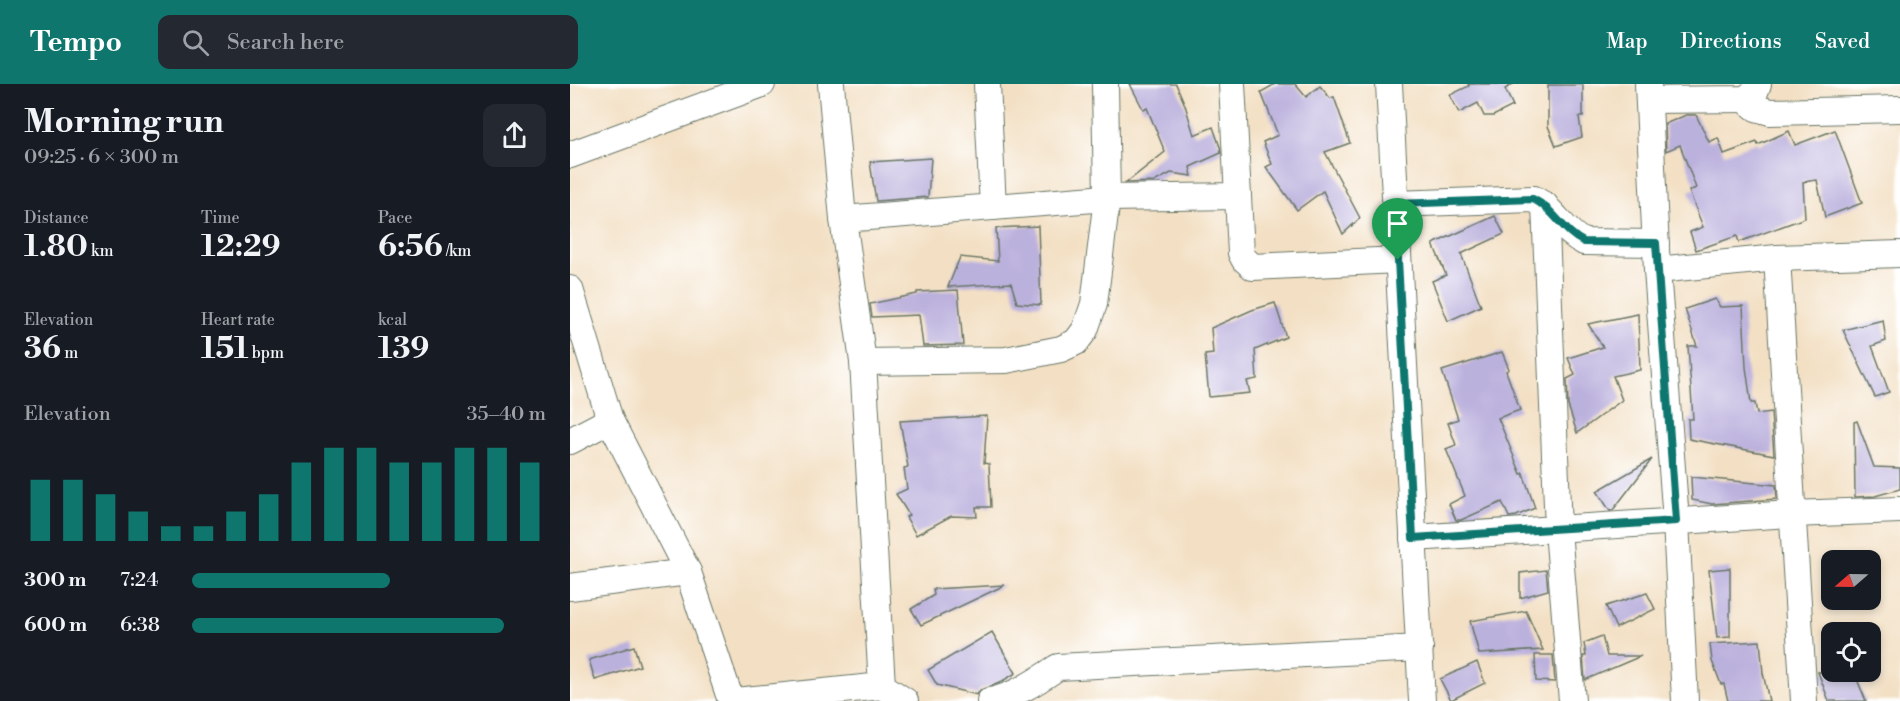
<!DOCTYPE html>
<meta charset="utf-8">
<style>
:root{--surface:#171b24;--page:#242831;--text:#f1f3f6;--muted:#9ea1a6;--accent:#0f766e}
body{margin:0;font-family:"Libre Bodoni",serif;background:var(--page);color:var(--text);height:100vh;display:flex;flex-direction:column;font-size:22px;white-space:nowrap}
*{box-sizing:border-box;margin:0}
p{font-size:20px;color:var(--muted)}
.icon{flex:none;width:33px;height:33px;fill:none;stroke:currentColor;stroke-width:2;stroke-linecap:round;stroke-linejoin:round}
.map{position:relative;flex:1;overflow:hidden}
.details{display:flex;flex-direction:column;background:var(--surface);width:570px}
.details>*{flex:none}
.needle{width:39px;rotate:250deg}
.controls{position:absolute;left:1251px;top:466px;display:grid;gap:12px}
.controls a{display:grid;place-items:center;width:60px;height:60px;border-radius:12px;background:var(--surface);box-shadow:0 3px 9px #0003;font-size:30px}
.pin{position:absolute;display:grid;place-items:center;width:51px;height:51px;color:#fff;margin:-62px -26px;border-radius:50% 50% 50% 0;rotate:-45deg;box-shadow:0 0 6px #0007}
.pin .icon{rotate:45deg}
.round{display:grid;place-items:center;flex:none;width:63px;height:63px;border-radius:12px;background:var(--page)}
.summary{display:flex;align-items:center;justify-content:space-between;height:102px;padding:0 24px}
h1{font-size:33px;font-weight:700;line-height:45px}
.stats{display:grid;grid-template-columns:repeat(3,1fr);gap:9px;height:102px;padding:6px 24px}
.stats div{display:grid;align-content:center}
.stats b{font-size:30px;font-weight:700}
.stats small{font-size:16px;font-weight:400}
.stats p{font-size:16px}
.chart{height:168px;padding:12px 24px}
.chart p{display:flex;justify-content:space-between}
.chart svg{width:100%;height:108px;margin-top:6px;stroke:var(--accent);stroke-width:6}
ul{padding:0 24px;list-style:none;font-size:20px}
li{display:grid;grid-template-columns:96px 72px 1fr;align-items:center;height:45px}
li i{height:15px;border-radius:8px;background:var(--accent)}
header{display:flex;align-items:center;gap:36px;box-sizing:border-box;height:84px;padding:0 30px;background:var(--accent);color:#fff}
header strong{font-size:28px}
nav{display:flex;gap:33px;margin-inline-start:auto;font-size:21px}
.search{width:420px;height:54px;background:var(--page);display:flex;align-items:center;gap:15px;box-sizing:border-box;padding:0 21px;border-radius:12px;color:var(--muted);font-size:22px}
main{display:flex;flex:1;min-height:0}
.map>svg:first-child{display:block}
.building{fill:#bbb1dd}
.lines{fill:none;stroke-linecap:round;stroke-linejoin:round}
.minor-casing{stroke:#697666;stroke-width:28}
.minor{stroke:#fff;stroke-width:26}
.route-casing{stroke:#fff;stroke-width:12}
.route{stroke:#0f766e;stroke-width:8}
</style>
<header>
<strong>Tempo</strong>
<div class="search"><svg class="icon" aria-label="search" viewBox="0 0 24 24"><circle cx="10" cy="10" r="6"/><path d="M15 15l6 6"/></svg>Search here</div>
<nav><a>Map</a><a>Directions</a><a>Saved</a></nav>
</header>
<main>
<section class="details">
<div class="summary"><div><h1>Morning run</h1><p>09:25 · 6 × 300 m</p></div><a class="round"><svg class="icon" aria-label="share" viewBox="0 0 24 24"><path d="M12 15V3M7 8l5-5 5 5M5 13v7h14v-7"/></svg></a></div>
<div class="stats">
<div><p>Distance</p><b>1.80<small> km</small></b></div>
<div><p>Time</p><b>12:29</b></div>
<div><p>Pace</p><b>6:56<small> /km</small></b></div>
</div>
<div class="stats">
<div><p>Elevation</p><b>36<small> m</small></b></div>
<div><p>Heart rate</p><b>151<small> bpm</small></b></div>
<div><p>kcal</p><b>139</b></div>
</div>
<div class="chart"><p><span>Elevation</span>35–40 m</p>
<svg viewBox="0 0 160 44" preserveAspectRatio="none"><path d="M5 44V19M15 44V19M25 44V25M35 44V32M45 44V38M55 44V38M65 44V32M75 44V25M85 44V12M95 44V6M105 44V6M115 44V12M125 44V12M135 44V6M145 44V6M155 44V12"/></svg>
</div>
<ul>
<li><b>300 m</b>7:24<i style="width:56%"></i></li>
<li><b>600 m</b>6:38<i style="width:88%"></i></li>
</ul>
</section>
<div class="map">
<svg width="1330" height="617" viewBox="0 0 1330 617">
<rect width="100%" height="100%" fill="#fff"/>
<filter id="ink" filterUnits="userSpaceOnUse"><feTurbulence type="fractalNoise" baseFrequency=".0167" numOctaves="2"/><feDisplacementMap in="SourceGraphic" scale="12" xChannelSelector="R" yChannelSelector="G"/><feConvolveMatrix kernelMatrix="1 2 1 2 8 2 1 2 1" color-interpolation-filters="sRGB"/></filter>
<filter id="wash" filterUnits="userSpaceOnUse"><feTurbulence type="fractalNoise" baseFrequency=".008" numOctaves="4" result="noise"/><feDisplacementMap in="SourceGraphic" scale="24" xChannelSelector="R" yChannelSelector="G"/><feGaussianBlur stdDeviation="1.35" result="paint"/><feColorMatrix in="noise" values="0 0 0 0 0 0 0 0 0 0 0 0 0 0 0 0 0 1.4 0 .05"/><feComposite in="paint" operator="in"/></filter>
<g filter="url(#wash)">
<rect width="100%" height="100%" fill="#f3e0c4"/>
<g id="blocks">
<g class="building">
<path d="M 560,0 L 606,0 L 615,21 L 624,51 L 643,43 L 650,63 L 651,69 L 620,83 L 622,92 L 601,89 L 584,98 L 556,99 L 595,68 L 577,24 L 573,25 Z"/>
<path d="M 705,0 L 725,0 L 736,13 L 750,2 L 760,14 L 764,13 L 780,59 L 755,68 L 790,134 L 773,150 L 753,107 L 727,126 L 696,83 L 702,80 L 693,58 L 708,51 L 691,8 Z"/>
<path d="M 898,0 L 943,0 L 935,5 L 943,22 L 923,32 L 914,32 L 908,19 L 889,29 L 880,11 L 899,2 Z"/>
<path d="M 978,1 L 1013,1 L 1013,33 L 1009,33 L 1012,53 L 986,62 L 978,42 Z"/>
<path d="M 1116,31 L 1126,31 L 1139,58 L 1148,54 L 1154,70 L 1187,58 L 1188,61 L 1219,47 L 1225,61 L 1265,46 L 1292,119 L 1255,133 L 1247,96 L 1233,98 L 1235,134 L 1169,158 L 1167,152 L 1126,166 L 1120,148 L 1133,143 L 1119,107 L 1126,104 L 1110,61 L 1096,67 L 1095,40 Z"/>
<path d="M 361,74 L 358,113 L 306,117 L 300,78 Z"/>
<path d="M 925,132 L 934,150 L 891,170 L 911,222 L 878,237 L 862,197 L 876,191 L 863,160 Z"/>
<path d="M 468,142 L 471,221 L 447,219 L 441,199 L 378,203 L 390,173 L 428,177 L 426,144 Z"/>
<path d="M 388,206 L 393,261 L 353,262 L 349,231 L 302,233 L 300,220 L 347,210 L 347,208 Z"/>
<path d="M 1145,215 L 1150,223 L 1173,222 L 1176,283 L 1181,319 L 1185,319 L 1187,330 L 1201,328 L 1204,371 L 1119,355 L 1118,335 L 1123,335 L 1118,262 L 1127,262 L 1115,225 Z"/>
<path d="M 705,219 L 716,253 L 685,266 L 687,295 L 677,297 L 680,309 L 639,313 L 635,271 L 643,270 L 641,244 L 682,226 Z"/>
<path d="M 1068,230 L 1070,286 L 1043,292 L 1052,316 L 1007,349 L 998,321 L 997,295 L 1005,291 L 998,274 L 1033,263 L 1018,240 Z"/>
<path d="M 1313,236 L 1316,257 L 1302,262 L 1319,308 L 1305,313 L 1273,246 Z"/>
<path d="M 932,268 L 939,285 L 936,287 L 950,326 L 928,334 L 951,390 L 953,389 L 965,424 L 946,432 L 939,433 L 932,418 L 891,436 L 886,436 L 879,420 L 895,412 L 876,365 L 886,361 L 878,339 L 888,335 L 872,287 Z"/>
<path d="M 417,332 L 414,379 L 419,380 L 421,423 L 406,423 L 407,433 L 381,432 L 346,451 L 336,433 L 339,431 L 326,410 L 337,405 L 334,384 L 338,383 L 330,337 Z"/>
<path d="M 1287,337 L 1304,383 L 1330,384 L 1330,405 L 1305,412 L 1285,413 L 1284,338 Z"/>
<path d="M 1082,375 L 1043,426 L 1040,427 L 1027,407 Z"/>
<path d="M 1121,393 L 1206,401 L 1207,415 L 1142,420 L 1122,416 Z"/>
<path d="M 1160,484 L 1160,553 L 1147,554 L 1139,486 Z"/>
<path d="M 976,486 L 978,506 L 950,514 L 950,489 Z"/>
<path d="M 435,501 L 351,541 L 341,525 L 364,511 L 363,505 Z"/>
<path d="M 1077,509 L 1085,525 L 1046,544 L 1036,522 Z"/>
<path d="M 956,527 L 973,566 L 909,570 L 900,537 Z"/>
<path d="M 422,548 L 446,589 L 429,599 L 410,606 L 407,611 L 367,601 L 358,586 Z"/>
<path d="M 1032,552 L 1037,572 L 1071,572 L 1015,596 L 1013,572 L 1016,572 L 1014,559 Z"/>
<path d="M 1190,557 L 1193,589 L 1199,617 L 1158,617 L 1154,600 L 1151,600 L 1142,577 L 1140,560 Z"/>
<path d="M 64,562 L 70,582 L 25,596 L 19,576 Z"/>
<path d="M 965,571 L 983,571 L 985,598 L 966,597 Z"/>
<path d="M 907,578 L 915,599 L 881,616 L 870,595 Z"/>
<path d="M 1248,588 L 1284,588 L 1296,617 L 1259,617 Z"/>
</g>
</g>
</g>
<g filter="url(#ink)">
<use href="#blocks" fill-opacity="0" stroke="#697666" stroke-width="1.5"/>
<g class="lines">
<defs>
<g id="minor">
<path d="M 261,0 L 273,135 L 293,278 L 312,602"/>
<path d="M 417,0 L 423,123"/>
<path d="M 662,0 L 671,169 L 674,175 L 683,183 L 828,176"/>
<path d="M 819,0 L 852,617"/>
<path d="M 1078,0 L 1087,186 L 1106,437 L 1115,617"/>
<path d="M 1175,15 L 1186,24 L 1200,28 L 1330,25"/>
<path d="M 1079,16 L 1175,15 L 1185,8 L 1188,0"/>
<path d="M 0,71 L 192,0"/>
<path d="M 825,120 L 964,115 C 984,125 993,148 1014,158 L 1086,159"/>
<path d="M 975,121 L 988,446 L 1002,617"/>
<path d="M 273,135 L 537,114 L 668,112"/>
<path d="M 1207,174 L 1234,617"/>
<path d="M 1087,186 L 1207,174 L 1330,170"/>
<path d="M 0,205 L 40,336 L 118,488 L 161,617"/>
<path d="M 293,278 L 436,276 L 491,265 L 506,258 L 515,246 L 524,220 L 537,114 L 535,0"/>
<path d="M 0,357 L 40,336"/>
<path d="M 843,454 L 1222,430 L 1330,426"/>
<path d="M 0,503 L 118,488"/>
<path d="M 165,617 L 312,602 L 335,617"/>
<path d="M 420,617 C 445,612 467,597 488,583 L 850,564"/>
</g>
</defs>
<use href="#minor" class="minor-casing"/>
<use href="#minor" class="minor"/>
</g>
</g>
<g class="lines" filter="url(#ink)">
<defs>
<path id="route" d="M 963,115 C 984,125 993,148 1014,158 L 1086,159 L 1106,437 L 843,454 L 825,120 Z"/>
</defs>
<use href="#route" class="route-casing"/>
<use href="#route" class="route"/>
</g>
</svg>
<div class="controls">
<a><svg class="needle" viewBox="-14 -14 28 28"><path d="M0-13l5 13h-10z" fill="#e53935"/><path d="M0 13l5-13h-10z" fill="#9ea1a6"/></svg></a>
<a><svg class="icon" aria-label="locate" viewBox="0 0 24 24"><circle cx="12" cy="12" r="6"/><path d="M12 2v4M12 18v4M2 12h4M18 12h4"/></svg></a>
</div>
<div class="pin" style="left:828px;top:176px;background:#1e9e55"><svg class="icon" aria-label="arrive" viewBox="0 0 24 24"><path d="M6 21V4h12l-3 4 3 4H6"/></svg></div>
</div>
</main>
